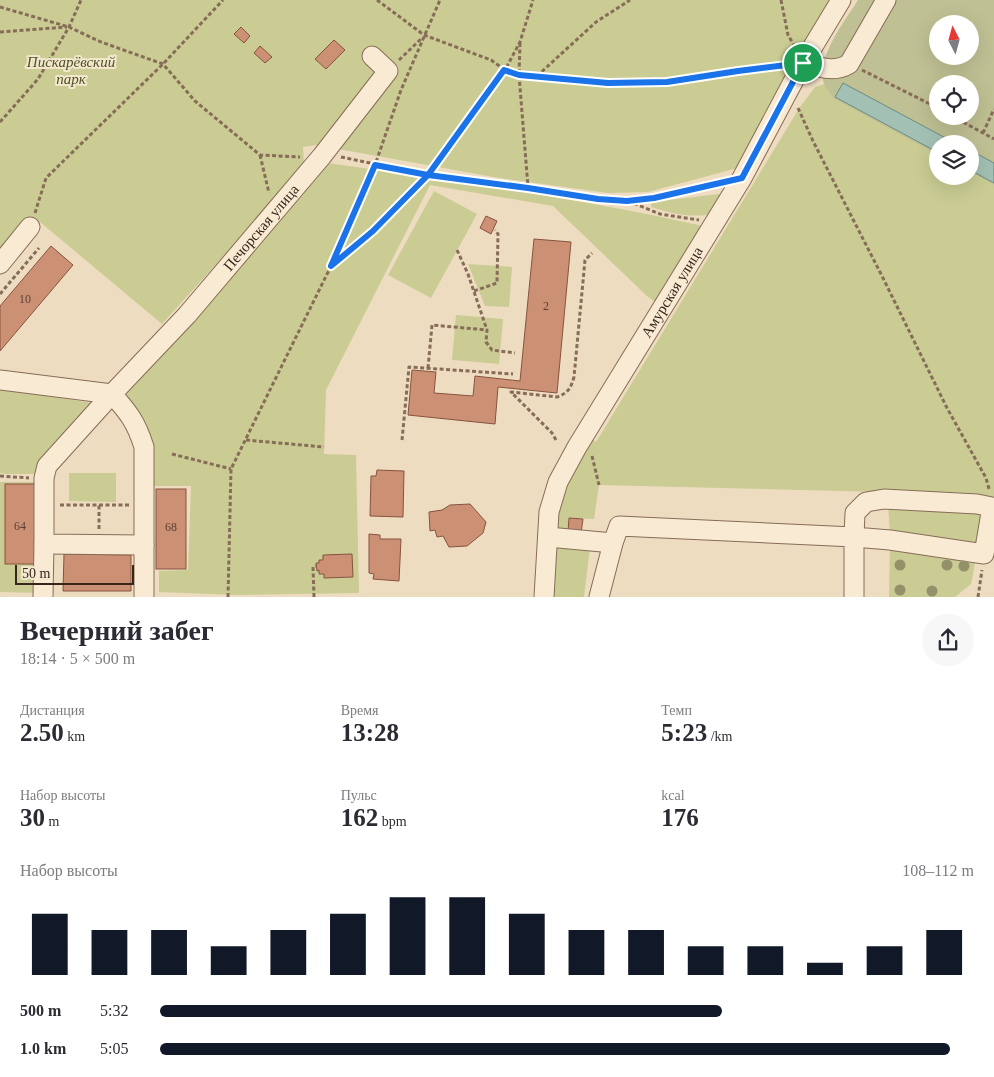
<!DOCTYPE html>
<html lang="ru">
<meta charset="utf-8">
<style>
:root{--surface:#fff;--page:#f7f7f7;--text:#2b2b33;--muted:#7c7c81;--accent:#111827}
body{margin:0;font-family:"Times New Roman",serif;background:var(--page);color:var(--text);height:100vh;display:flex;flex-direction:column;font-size:19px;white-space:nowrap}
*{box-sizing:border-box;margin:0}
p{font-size:16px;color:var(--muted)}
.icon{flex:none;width:28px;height:28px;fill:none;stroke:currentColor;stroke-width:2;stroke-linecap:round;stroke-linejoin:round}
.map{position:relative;height:597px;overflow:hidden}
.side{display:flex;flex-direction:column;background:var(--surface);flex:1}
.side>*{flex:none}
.needle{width:32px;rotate:354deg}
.buttons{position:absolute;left:929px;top:15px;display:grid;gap:10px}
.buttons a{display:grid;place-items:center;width:50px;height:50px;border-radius:50%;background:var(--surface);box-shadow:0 5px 20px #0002;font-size:25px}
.scale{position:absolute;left:15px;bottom:12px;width:119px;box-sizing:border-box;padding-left:5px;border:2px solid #36261c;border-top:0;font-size:14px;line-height:18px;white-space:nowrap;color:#36261c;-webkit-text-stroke:4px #f5e7cf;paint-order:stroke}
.pin{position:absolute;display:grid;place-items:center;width:42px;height:42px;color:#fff;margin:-21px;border:2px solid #fff;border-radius:50%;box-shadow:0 1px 5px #0007}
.round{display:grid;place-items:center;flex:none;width:52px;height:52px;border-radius:26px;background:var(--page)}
.overview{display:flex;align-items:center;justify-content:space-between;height:85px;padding:0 20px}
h1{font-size:28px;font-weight:600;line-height:38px}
.metrics{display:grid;grid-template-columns:repeat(3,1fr);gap:8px;height:85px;padding:5px 20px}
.metrics div{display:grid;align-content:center}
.metrics b{font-size:25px;font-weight:600}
.metrics small{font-size:14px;font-weight:400}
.metrics p{font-size:14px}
.chart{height:140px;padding:10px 20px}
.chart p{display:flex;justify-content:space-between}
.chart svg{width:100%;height:90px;margin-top:5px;stroke:var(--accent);stroke-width:6}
ul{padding:0 20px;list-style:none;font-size:16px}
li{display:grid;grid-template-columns:80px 60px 1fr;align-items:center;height:38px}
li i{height:12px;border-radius:6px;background:var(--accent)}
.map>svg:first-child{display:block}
.green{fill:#cacc94}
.cemetery{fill:#bfc093;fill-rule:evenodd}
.water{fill:#a3c0b4;stroke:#6a8d81}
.building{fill:#cc9175;stroke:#86533e}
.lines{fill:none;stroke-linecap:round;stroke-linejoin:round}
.minor-casing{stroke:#876c58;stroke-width:21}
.path{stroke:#876c58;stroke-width:3;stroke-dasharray:4 2.5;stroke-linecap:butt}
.minor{stroke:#f9ead3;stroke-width:19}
.tree{fill:#94916a}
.route-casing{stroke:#fff;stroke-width:10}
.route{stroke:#1a73e8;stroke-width:6}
.labels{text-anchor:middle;stroke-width:4;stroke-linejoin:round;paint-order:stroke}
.number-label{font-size:12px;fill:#5c4132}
.park-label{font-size:15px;font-style:italic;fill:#4b5323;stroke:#f5e7cf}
.street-label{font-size:15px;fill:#36261c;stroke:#f5e7cf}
</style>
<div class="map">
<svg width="994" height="597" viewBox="0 0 994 597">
<rect width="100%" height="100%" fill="#eedcc0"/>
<g class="green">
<path d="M 0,0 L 840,0 L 745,166 L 648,192 L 608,193 L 499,178 L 316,145 L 303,147 L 304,163 L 275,199 L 162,324 L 34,217 L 19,232 L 0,258 Z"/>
<path d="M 824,84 L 834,99 L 937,155 L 938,176 L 970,176 L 970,172 L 994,185 L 994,497 L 880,492 L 599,485 L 594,519 L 569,518 L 568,529 L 555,528 L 562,484 L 590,437 L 596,442 L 800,107 L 815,87 Z"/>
<path d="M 328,163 C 453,181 579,198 703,226 L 658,304 L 647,296 L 553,206 L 430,185 L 326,390 L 324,454 L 356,455 L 359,593 L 236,595 L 159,592 L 159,571 L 188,570 L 191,486 L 152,486 L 124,397 Z"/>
<path d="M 434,191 L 477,214 L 431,298 L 388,275 Z"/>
<path d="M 728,193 L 713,214 C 691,218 672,214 651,207 L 652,202 Z"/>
<path d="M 468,264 L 512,267 L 509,307 L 485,306 Z"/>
<path d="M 456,315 L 503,319 L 499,364 L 452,360 Z"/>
<path d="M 0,389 L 93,403 L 42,474 L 7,474 L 0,473 Z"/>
<path d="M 69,473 L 116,473 L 116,502 L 69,501 Z"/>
<path d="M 0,482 L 40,482 L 41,593 L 0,592 Z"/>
<path d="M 888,503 L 983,511 L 980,546 L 890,534 Z"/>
<path d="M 552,543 L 590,547 L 584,597 L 549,597 Z"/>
<path d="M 890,546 L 976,558 L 971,584 L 955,597 L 889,597 Z"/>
</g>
<path class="cemetery" d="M 858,0 L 994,0 L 994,185 L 970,172 L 970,144 L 938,144 L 937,155 L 834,99 C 831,94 827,90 825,86 C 813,61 845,21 858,0 ZM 938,24 L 970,24 L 970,56 L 938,56 ZM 938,84 L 970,84 L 970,116 L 938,116 Z"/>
<g class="water">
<path d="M 843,83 L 957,144 L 938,144 L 937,152 L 835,97 Z"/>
<path d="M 970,150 L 994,163 L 994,183 L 970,170 Z"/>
</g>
<g class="building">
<path d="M 241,27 L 250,36 L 244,43 L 234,34 Z"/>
<path d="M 334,40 L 345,50 L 326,69 L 315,59 Z"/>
<path d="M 260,46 L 272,57 L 265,63 L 254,53 Z"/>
<path d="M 486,216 L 497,221 L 491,234 L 480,228 Z"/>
<path d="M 534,239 L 571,242 L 557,393 L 498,387 L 495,424 L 408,415 L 412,370 L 436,372 L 434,393 L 473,396 L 475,376 L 520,381 Z"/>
<path d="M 51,246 L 73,265 L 0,351 L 0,306 Z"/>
<path d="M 377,470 L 404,471 L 403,517 L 370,516 L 371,476 L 376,476 Z"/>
<rect x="5" y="484" width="30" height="80"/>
<rect x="156" y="489" width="30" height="80"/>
<path d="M 470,504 L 486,522 L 483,533 L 467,546 L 449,547 L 443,536 L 437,537 L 435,530 L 430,531 L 429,512 L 442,510 L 450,505 Z"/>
<path d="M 569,518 L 583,519 L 581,533 L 568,532 Z"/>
<path d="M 369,534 L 380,535 L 380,539 L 401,539 L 399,581 L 373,579 L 374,574 L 369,573 Z"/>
<path d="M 64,554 L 131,555 L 131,591 L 63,591 Z"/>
<path d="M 352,554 L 353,577 L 324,578 L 324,574 L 319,574 L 319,570 L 317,571 L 316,563 L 319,563 L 319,560 L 323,560 L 323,555 Z"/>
</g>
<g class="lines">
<defs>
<g id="minor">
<path d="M 803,63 C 819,67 834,73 849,64 L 886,0"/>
<path d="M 0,264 L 30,227"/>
<path d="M 0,380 L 112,394 C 129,413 136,422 144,447 L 144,597"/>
<path d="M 884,499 L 977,504 L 992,507 L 984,554 L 890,540 L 854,537 L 855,513 L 866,502 Z"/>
<path d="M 548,537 L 613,543"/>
<path id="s1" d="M 144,545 L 44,544 L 44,478 L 47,466 L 112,394 L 187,315 L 322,156 L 388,71 L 372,56"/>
<path d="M 43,597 L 44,544"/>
<path id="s2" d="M 544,597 L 549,512 L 558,482 L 577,447 L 742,178 L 803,63 L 841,0"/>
<path d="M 599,597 L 613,543 L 619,526 L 854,537 L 854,597"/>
</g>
</defs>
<use href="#minor" class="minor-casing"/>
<g class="path">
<path d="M 377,0 L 424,35 L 491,60 L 505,70 L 519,75 L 608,83 L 667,82 L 782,66"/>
<path d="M 781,0 L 788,35 L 795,47"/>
<path d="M 0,7 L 69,27 L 101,42 L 163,64 L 195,101 L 260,155 L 300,157"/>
<path d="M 0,32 L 67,27"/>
<path d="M 520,43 L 519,75 L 528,187"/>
<path d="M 399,60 L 422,38"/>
<path d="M 862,70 L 938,108"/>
<path d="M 537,76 L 596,22 L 630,0"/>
<path d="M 798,108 L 813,141 L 883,278 L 947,408 L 986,478 L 989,489"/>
<path d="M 952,116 L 994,139"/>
<path d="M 0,122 L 38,79 L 69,27 L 81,0"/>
<path d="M 983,133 L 994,109"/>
<path d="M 260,155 L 269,193"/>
<path d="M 341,157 L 428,175 L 528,187 L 598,199 L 627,201 L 655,198 L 719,183"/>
<path d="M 628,201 L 660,214 L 699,220"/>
<path d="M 35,213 L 46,178 L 163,64 L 223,0"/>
<path d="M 457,250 L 468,274 L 487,330 L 486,342 L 492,350 L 515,353"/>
<path d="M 331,266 L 373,231 L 428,175 L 454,142 L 505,70 L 520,42 L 533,0"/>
<path d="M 474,291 L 497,283 L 498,234 L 495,230"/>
<path d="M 0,294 L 39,248"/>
<path d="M 428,368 L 432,325 L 487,330"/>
<path d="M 246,440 L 324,447"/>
<path d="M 402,440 L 409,367 L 513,374"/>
<path d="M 556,440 L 552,433 L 511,392 L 557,397 C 568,393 571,388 574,377 L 585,260 L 592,253"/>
<path d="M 172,454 L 231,469"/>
<path d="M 592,456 L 599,485"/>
<path d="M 0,476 L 29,478"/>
<path d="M 60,505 L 129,505"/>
<path d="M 99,529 L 99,505"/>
<path d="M 228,597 L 231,469 L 331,266 L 375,165 L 401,90 L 440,0"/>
<path d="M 314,597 L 313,567 L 316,566"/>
<path d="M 978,597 L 982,570"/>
</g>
<use href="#minor" class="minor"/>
</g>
<g class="tree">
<circle cx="900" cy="565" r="5.5"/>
<circle cx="947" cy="565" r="5.5"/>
<circle cx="964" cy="566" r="5.5"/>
<circle cx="900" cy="590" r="5.5"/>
<circle cx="932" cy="591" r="5.5"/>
</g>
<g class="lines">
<defs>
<path id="route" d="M 803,63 L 738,71 L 667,82 L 608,83 L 519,75 L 504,70 L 428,175 L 375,165 L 331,266 L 373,231 L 428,175 L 528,188 L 598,199 L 627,201 L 654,198 L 742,178 L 803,63"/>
</defs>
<use href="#route" class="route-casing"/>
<use href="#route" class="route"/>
</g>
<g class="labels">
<g class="number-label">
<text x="25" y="303">10</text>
<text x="546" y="310">2</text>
<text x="20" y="530">64</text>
<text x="171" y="531">68</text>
</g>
<g class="park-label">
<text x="71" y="67">Пискарёвский<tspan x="71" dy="17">парк</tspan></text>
</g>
<g class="street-label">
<text dy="5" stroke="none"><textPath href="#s1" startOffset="499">Печорская улица</textPath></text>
<text dy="5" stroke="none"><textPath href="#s2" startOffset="338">Амурская улица</textPath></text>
</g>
</g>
</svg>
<div class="buttons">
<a><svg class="needle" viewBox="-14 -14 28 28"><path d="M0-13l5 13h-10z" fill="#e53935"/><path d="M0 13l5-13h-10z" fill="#7c7c81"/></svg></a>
<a><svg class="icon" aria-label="locate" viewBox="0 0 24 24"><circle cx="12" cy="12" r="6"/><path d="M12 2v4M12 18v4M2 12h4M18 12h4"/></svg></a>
<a><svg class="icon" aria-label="layers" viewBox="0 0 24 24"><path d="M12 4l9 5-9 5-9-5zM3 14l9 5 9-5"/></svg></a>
</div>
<div class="scale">50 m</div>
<div class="pin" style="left:803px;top:63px;background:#1e9e55"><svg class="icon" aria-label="arrive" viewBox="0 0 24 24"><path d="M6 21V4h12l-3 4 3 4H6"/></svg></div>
</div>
<section class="side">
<div class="overview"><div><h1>Вечерний забег</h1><p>18:14 · 5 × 500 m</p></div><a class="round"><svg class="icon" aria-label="share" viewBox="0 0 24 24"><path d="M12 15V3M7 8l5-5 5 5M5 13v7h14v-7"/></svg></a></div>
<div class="metrics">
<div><p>Дистанция</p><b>2.50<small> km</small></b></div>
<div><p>Время</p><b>13:28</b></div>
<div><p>Темп</p><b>5:23<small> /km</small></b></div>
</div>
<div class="metrics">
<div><p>Набор высоты</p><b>30<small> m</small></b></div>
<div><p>Пульс</p><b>162<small> bpm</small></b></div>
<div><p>kcal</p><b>176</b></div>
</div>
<div class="chart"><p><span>Набор высоты</span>108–112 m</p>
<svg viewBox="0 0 160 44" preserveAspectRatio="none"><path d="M5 44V14M15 44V22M25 44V22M35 44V30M45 44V22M55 44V14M65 44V6M75 44V6M85 44V14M95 44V22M105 44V22M115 44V30M125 44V30M135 44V38M145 44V30M155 44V22"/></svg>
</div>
<ul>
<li><b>500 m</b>5:32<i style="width:69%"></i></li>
<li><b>1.0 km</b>5:05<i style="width:97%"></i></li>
</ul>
</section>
